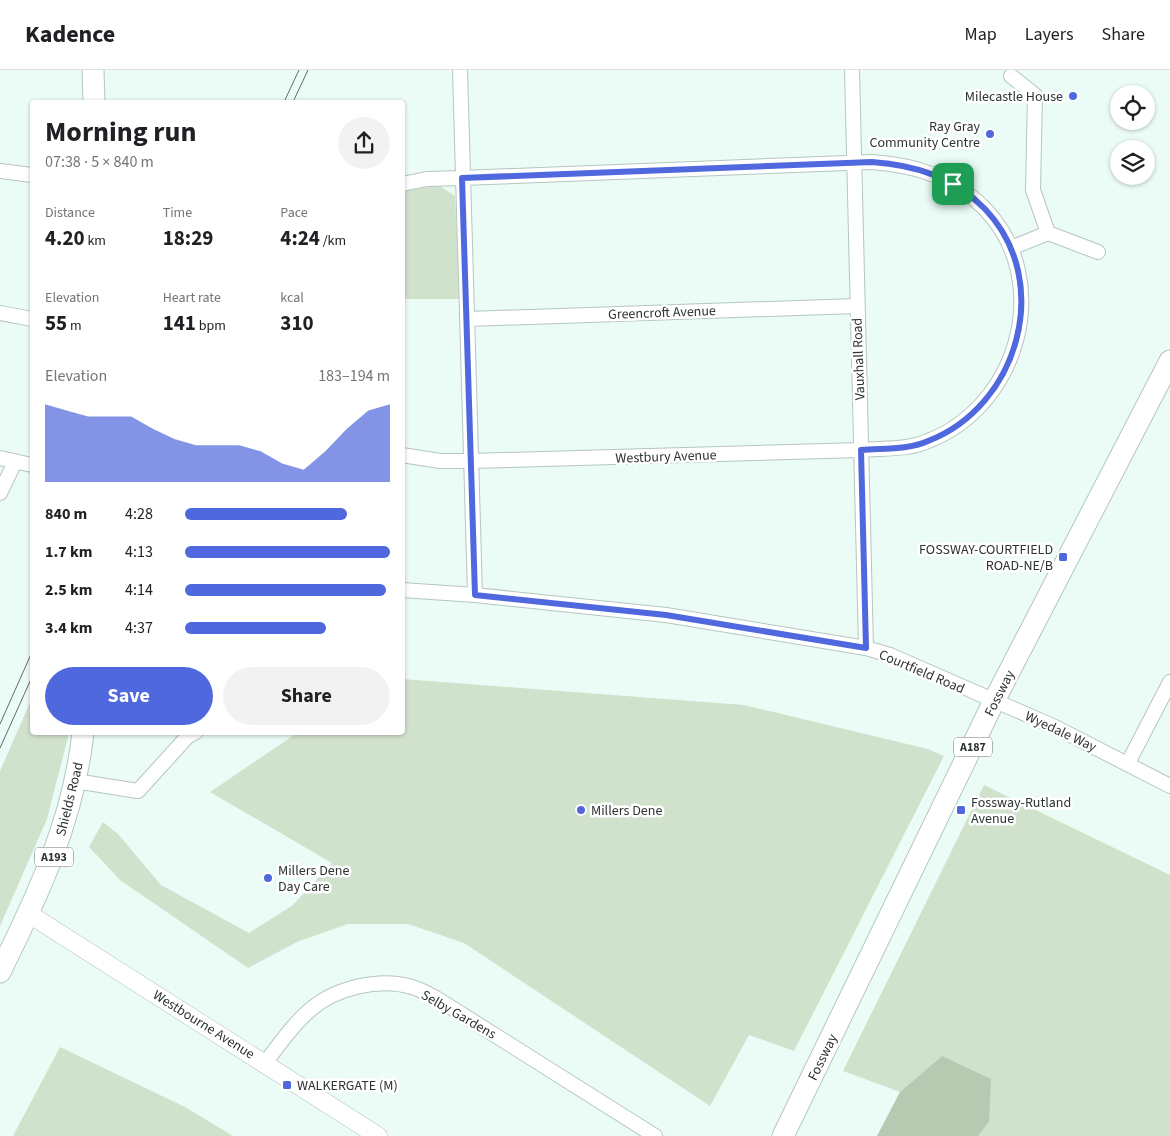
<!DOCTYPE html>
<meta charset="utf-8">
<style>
:root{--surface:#fff;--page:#f2f2f2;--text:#202124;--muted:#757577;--line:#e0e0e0;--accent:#5068dd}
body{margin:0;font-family:"Source Sans 3",sans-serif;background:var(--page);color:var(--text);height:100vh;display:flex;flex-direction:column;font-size:19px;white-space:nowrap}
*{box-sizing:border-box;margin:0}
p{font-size:16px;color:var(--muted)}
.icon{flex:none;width:28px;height:28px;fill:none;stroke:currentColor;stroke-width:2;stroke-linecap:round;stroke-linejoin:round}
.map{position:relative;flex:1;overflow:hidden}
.panel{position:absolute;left:30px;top:30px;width:375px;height:635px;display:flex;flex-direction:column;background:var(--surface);border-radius:5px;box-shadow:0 1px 4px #0004}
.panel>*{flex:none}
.fabs{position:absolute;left:1110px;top:15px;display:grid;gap:10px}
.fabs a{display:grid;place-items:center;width:45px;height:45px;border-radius:50%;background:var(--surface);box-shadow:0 1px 4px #0004;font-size:25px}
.pin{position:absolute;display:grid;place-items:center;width:42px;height:42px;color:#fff;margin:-21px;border-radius:10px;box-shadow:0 2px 8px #0006}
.round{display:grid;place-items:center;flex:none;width:52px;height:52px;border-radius:26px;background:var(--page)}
.headline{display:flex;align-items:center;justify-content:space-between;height:85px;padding:0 15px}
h1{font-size:28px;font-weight:700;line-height:38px}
.figures{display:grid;grid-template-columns:repeat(3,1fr);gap:8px;height:85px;padding:5px 15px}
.figures div{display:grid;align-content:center}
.figures b{font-size:21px;font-weight:700}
.figures small{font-size:14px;font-weight:400}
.figures p{font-size:14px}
.chart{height:140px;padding:10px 15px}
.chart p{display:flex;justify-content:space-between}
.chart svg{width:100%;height:90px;margin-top:5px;fill:var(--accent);opacity:.7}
.button{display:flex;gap:10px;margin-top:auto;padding:10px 15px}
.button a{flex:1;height:58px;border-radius:30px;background:var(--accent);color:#fff;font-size:20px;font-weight:700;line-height:58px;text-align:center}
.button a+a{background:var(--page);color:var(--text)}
ul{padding:0 15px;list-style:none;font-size:16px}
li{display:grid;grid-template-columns:80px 60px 1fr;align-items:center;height:38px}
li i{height:12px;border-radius:6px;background:var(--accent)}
header{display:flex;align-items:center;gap:30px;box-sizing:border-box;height:70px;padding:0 25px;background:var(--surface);border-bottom:1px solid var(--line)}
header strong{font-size:24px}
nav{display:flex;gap:28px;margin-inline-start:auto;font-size:18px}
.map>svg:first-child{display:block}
.green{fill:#d0e2cc}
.forest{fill:#b5cab1}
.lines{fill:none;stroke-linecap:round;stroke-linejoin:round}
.minor-casing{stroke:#b5c6c1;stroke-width:16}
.tertiary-casing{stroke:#b5c6c1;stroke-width:19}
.primary-casing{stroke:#b5c6c1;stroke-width:23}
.minor{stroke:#fff;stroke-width:14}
.tertiary{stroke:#fff;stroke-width:18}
.primary{stroke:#fff;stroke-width:21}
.tram{stroke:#626c69;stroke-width:1}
.route-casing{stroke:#fff;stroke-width:10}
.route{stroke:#5068dd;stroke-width:6}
.poi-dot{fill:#5068dd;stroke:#fff;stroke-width:2}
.labels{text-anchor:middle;stroke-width:5;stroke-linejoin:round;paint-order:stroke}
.shield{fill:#fff;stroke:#6d7170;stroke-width:1}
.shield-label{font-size:12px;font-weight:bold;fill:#2e3432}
.poi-label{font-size:14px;fill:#2e3432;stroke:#fff;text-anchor:start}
.street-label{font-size:14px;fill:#2e3432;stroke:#fff}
</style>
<header>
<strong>Kadence</strong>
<nav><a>Map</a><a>Layers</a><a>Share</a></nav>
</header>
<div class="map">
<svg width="1170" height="1066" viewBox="0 0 1170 1066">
<rect width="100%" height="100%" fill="#ebfcf7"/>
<g class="green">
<path d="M 440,116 L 455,126 L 460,229 L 403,229 L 403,122 L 412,119 Z"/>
<path d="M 403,609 L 744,635 L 928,679 L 944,686 L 794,981 L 749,965 L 710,1036 L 464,873 L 408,854 L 348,854 L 299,871 L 248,898 L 120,810 L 89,777 L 103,752 L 118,764 L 161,815 L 249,863 L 293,835 L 332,793 L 210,722 L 297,663 L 402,662 Z"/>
<path d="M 32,628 L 32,662 L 69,663 L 68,667 L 47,749 L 0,856 L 0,701 Z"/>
<path d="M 984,715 L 1170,805 L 1170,1066 L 978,1066 L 989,1052 L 942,986 L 900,1022 L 843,1001 Z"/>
<path d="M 60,977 L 185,1037 L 233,1066 L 13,1066 Z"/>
</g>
<path class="forest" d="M 942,986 L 991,1009 L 989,1052 L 978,1066 L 877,1066 L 900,1022 Z"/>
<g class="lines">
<defs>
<g id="minor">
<path d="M 460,0 L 475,525"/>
<path d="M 852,0 L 866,578"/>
<path d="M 1011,6 L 1035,25 L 1033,120 L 1048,163"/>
<path d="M 0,101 L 32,105"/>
<path d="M 402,114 L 427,109 L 462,108 L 872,92 C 915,95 954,107 985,139 C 1054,211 1019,336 928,371 C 908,380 883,378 861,380 L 470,391 L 440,391 L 402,385"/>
<path d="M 1011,178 L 1048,163 L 1098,182"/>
<path d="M 0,243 L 32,249"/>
<path d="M 467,249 L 856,236"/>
<path d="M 0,388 L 32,395"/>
<path d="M 0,423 L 15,392"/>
<path d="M 402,520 L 475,525 L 666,545 L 866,578 L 890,585 L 1055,657 L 1170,716"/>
<path d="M 1128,693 L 1170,612"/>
<path d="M 75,711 L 138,721 L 188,666 L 196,662"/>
<path d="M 265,993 C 279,975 293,954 310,940 C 335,918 379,907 412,917 C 420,919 428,924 436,928 L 655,1066"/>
</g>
<path id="tertiary" d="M 29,844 L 378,1066"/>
<g id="primary">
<path d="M 93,0 L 94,32"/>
<path d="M 0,902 C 38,825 74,749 83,662"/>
<path d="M 783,1066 L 994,631 L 1170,291"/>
</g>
</defs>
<use href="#minor" class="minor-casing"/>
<use href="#tertiary" class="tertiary-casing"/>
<use href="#primary" class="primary-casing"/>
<use href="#minor" class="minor"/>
<use href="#tertiary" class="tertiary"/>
<use href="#primary" class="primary"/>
<g class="tram">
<path d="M 284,32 L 299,0"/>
<path d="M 293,32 L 308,0"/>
<path d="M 0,654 L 32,582"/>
<path d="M 0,678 L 32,607"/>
</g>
</g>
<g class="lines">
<defs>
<path id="route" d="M 872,92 C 915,95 954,107 985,139 C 1054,211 1019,336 928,371 C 908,380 883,378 861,380 L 866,578 L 666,545 L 475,525 L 462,108 Z"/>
</defs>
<use href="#route" class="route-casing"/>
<use href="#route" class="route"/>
</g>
<g class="poi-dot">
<circle cx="1073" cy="26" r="5"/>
<circle cx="990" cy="64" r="5"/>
<rect x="1058" y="482" width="10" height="10" rx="2.5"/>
<circle cx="581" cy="740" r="5"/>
<rect x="956" y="735" width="10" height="10" rx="2.5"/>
<circle cx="268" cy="808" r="5"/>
<rect x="282" y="1010" width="10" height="10" rx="2.5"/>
</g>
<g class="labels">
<g class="shield">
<rect x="954" y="667.5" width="38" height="19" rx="4"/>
<rect x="35" y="777.5" width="38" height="19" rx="4"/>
</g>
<g class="shield-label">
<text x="973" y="681">A187</text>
<text x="54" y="791">A193</text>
</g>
<g class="poi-label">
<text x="1063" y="31" text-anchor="end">Milecastle House</text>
<text x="980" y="61" text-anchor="end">Ray Gray<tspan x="980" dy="16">Community Centre</tspan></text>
<text x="1053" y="484" text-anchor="end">FOSSWAY-COURTFIELD<tspan x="1053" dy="16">ROAD-NE/B</tspan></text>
<text x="971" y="737">Fossway-Rutland<tspan x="971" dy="16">Avenue</tspan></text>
<text x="591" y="745">Millers Dene</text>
<text x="278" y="805">Millers Dene<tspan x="278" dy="16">Day Care</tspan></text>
<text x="297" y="1020">WALKERGATE (M)</text>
</g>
<g class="street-label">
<text transform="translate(662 242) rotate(-2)" y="5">Greencroft Avenue</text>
<text transform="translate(858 289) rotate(-92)" y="5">Vauxhall Road</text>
<text transform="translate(666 386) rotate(-2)" y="5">Westbury Avenue</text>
<text transform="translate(922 601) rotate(23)" y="5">Courtfield Road</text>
<text transform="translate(999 623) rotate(-63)" y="5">Fossway</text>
<text transform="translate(1061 661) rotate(25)" y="5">Wyedale Way</text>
<text transform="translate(69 729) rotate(-76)" y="5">Shields Road</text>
<text transform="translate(459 944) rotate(30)" y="5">Selby Gardens</text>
<text transform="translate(204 954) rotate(32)" y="5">Westbourne Avenue</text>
<text transform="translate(822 987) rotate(-64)" y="5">Fossway</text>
</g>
</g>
</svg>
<div class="fabs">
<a><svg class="icon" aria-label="locate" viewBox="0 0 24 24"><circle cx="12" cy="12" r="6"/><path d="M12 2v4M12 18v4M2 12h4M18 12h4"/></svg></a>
<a><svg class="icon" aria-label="layers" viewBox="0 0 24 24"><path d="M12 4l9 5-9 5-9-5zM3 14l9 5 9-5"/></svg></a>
</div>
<div class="pin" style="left:953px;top:114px;background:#1e9e55"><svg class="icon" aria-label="arrive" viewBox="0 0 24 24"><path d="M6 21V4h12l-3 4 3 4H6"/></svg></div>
<section class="panel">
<div class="headline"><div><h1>Morning run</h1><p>07:38 · 5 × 840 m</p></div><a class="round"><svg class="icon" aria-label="share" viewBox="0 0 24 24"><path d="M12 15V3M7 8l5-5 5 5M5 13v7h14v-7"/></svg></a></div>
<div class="figures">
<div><p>Distance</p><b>4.20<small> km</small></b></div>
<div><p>Time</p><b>18:29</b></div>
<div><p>Pace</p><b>4:24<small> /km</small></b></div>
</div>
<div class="figures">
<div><p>Elevation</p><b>55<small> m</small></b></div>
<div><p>Heart rate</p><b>141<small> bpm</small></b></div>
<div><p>kcal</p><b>310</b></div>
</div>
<div class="chart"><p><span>Elevation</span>183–194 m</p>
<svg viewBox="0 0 160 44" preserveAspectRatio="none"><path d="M0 44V6L10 9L20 12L30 12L40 12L50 18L60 23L70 26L80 26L90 26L100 29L110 35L120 38L130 29L140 18L150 9L160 6V44z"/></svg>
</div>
<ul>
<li><b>840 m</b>4:28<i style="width:79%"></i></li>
<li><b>1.7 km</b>4:13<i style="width:100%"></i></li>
<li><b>2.5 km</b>4:14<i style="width:98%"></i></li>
<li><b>3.4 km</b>4:37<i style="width:69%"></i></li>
</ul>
<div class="button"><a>Save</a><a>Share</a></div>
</section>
</div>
